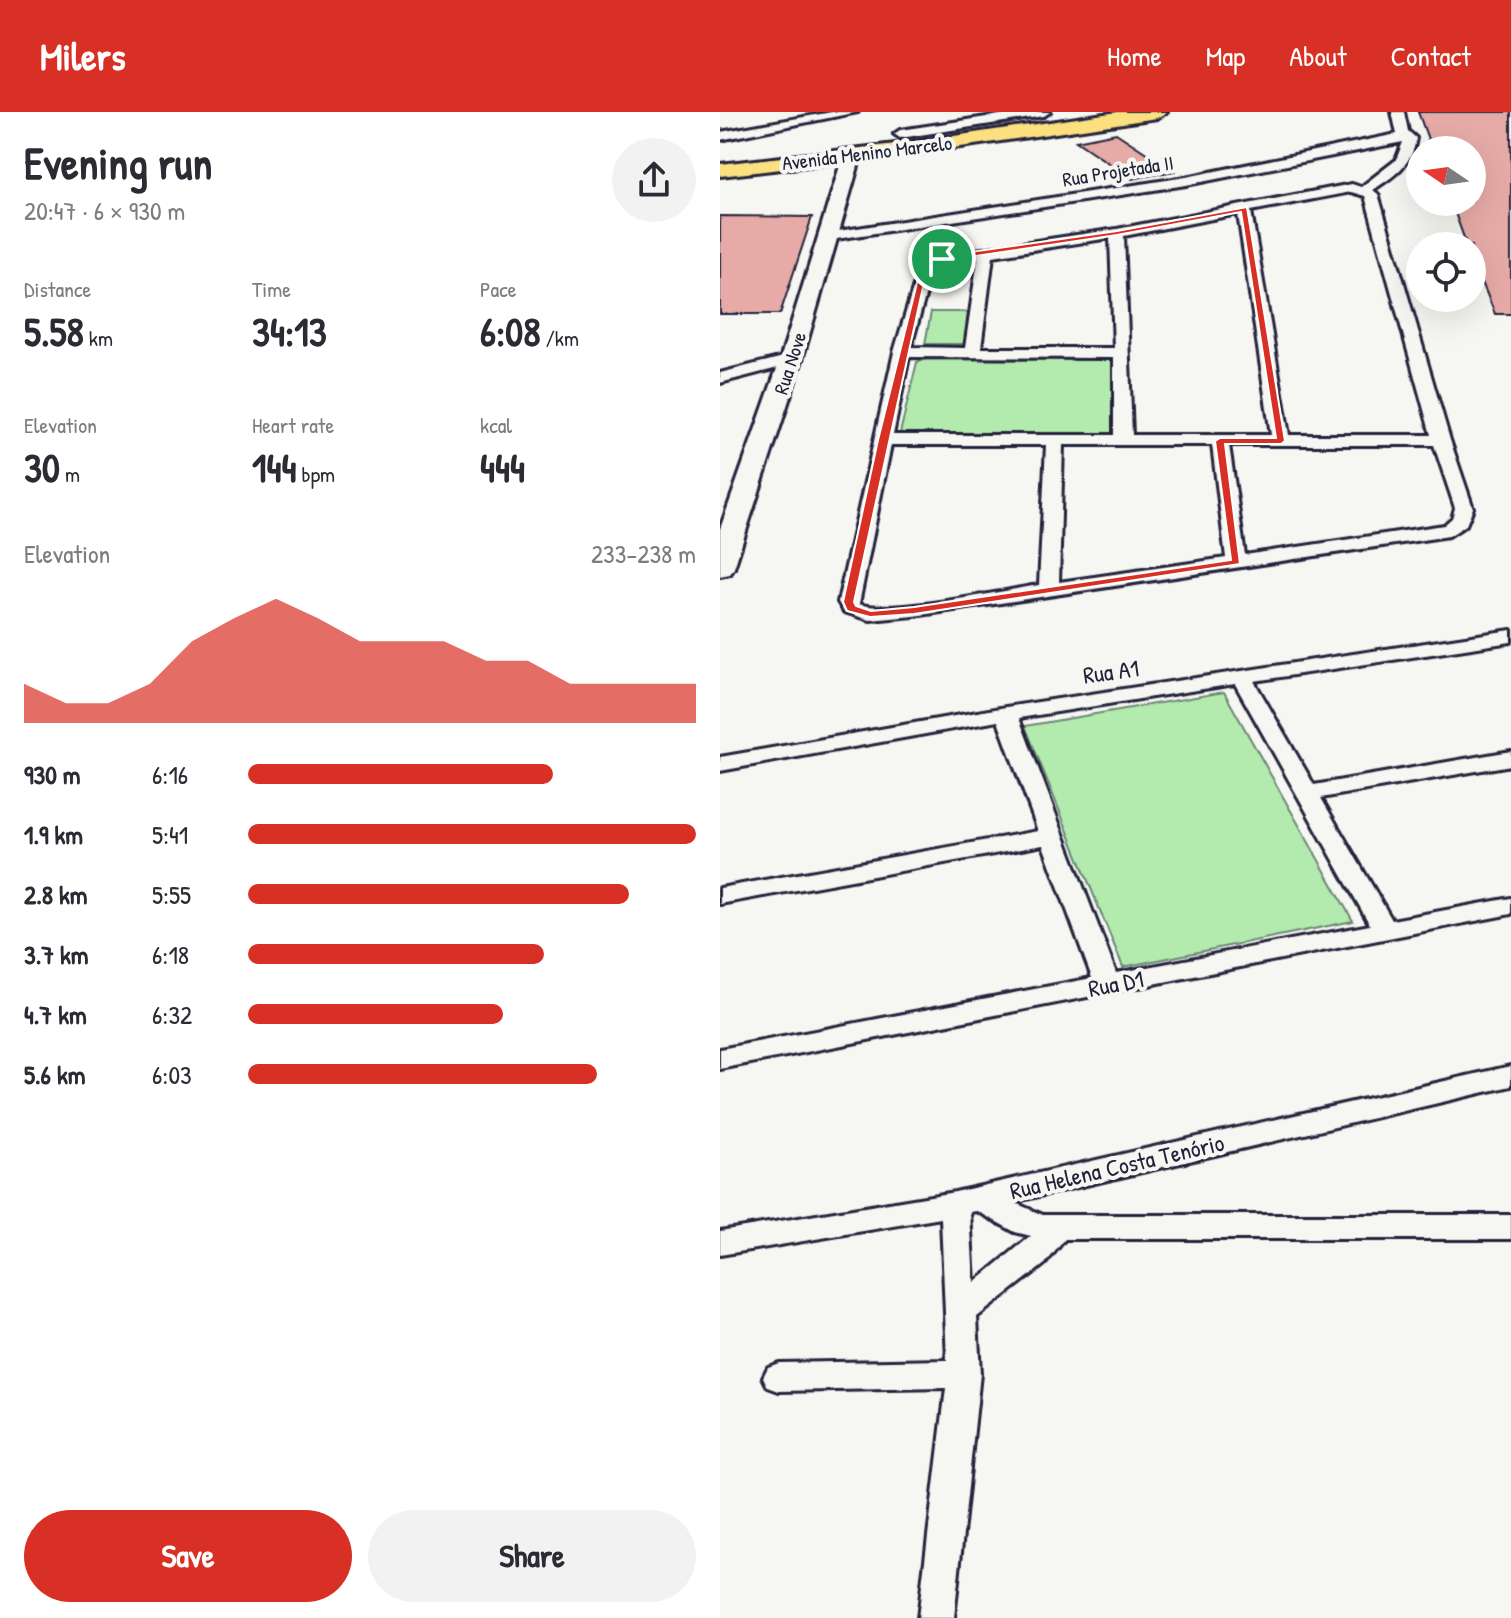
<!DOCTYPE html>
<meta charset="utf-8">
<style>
:root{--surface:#fff;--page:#f2f2f3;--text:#2b2b33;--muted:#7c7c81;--accent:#d93025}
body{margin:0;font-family:"Patrick Hand",sans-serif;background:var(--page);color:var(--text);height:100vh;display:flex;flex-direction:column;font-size:30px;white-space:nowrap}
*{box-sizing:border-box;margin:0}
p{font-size:26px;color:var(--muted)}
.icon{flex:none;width:44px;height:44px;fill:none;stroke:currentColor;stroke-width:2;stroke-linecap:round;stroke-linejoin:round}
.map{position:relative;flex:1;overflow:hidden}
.panel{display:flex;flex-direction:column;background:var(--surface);width:720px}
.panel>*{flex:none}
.needle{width:52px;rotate:283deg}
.buttons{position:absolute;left:686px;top:24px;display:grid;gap:16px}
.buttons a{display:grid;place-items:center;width:80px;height:80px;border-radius:50%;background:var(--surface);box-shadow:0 8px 32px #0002;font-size:40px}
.pin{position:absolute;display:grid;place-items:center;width:68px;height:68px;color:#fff;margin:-34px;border:4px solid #fff;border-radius:50%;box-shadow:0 2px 8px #0007}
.round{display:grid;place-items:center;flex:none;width:84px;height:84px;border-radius:42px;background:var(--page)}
.summary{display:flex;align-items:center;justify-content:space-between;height:136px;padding:0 24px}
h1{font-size:44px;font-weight:700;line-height:60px}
.stats{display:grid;grid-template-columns:repeat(3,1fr);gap:12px;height:136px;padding:8px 24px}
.stats div{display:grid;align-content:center}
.stats b{font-size:40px;font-weight:700}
.stats small{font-size:22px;font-weight:400}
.stats p{font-size:22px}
.chart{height:224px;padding:16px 24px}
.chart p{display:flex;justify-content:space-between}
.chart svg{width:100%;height:144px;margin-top:8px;fill:var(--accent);opacity:.7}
.cta{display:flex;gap:16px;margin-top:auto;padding:16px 24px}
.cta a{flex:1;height:92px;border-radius:48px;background:var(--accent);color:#fff;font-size:32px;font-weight:700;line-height:92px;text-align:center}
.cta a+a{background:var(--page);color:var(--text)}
ul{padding:0 24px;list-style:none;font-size:26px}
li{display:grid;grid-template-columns:128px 96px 1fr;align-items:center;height:60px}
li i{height:20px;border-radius:10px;background:var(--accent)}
header{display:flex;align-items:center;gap:48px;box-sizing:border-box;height:112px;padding:0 40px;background:var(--accent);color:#fff}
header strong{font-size:38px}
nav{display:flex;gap:44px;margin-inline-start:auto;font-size:28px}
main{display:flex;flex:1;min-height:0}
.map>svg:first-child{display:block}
.green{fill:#b3eaad;stroke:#6a8674;stroke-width:2}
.building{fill:#e6aba7;stroke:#22223b;stroke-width:2}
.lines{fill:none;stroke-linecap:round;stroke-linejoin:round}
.street-casing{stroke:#22223b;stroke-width:6}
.secondary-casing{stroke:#22223b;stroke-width:6}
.primary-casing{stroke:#22223b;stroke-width:6}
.street{fill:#f6f6f2;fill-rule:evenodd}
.secondary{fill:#f6f6f2;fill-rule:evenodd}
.primary{fill:#fce080;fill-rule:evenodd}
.route{fill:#d93025;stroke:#fff;stroke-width:2;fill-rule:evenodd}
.labels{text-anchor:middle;stroke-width:8;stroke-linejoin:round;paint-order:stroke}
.far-street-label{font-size:20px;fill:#22223b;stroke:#f6f6f2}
.street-label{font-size:24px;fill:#22223b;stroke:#f6f6f2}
</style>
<header>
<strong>Milers</strong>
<nav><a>Home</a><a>Map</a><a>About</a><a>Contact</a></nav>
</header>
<main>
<section class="panel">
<div class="summary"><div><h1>Evening run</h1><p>20:47 · 6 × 930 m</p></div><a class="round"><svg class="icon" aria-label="share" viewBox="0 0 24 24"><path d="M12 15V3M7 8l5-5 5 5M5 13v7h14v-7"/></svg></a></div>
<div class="stats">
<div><p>Distance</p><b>5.58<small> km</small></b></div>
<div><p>Time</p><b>34:13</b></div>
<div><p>Pace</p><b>6:08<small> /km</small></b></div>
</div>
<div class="stats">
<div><p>Elevation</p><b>30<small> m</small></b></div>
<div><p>Heart rate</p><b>144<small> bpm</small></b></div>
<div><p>kcal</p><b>444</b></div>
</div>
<div class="chart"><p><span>Elevation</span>233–238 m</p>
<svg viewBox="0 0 160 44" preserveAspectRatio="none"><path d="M0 44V32L10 38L20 38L30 32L40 19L50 12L60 6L70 12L80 19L90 19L100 19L110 25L120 25L130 32L140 32L150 32L160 32V44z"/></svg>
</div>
<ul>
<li><b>930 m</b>6:16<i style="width:68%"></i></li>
<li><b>1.9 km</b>5:41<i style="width:100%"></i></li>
<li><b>2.8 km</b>5:55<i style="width:85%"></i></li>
<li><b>3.7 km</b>6:18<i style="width:66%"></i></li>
<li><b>4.7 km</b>6:32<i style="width:57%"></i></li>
<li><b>5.6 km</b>6:03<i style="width:78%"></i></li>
</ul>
<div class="cta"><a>Save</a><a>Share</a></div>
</section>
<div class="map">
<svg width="791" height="1506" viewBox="0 0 791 1506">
<rect width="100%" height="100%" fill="#f6f6f2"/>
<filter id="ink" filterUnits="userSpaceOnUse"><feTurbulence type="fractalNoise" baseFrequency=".0125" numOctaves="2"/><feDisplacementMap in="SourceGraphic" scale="16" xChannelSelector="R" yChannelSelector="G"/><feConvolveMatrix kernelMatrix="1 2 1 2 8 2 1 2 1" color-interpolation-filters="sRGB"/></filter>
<g filter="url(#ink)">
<g class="green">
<path d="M 211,200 L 250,200 L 245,232 L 205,232 Z"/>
<path d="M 207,247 L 392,248 L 401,253 L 402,322 L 390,329 L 183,326 L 180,321 L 197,250 Z"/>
<path d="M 504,580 L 633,809 L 403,855 L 305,614 Z"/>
</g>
<g class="building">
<path d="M 698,0 L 791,0 L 791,202 L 775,202 L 752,146 L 752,134 L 747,134 L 731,90 L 752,90 L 752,38 L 712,38 Z"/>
<path d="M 396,21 L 454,59 L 412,67 L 356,29 Z"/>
<path d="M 0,104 L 92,105 L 60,202 L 0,202 Z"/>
</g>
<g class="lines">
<defs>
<g id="street">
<path d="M 112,0 L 138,0 L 0,28 L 0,20 Z"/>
<path d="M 300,0 L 330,0 L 324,4 L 180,26 L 174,22 L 180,18 Z"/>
<path d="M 672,0 L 684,0 L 688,19 L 696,26 C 693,52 673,65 653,78 L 658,82 L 730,328 L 753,396 L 746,413 L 729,424 L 194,504 L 150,508 L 124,500 L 118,490 L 174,240 L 201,150 L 222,143 L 397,117 L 632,72 L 641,75 L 676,48 L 683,30 L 466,73 L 110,128 L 105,127 L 105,121 L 466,65 L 677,22 ZM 631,80 L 645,84 L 711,323 L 569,323 L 531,99 ZM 518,102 L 551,323 L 412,323 L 404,124 ZM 390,126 L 394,236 L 261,236 L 273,144 ZM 258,146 L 245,236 L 191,235 L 213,156 ZM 189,245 L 394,246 L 394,323 L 173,323 ZM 171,333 L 326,333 L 319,473 C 279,479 173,503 139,492 ZM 343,333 L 492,333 L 506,446 L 339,470 ZM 509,333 L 714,333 L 735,396 L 732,406 L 724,413 L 525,443 Z"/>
<path d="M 71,243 L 77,245 L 77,251 L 0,271 L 0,261 Z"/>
<path d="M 791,518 L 791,530 L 534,569 L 594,673 L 791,639 L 791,653 L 601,686 L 672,808 L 791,786 L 791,802 L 0,957 L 0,937 L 372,866 L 323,733 L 0,792 L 0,776 L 318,719 L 278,609 L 0,659 L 0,645 L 286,595 ZM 515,572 L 650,813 L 396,861 L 299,606 Z"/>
<path d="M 791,954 L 791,974 L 293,1090 L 323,1103 L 791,1103 L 791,1127 L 345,1127 L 325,1152 L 257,1205 L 260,1262 L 234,1506 L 198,1506 L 226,1276 L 59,1279 L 48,1275 L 43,1265 L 48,1255 L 59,1251 L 227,1248 L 221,1106 L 0,1143 L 0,1119 L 235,1080 ZM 257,1099 L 295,1120 L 311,1124 L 254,1171 L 250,1100 Z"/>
</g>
<path id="secondary" d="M 132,39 L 141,44 L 82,248 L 14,456 L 10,462 L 0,464 L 0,417 L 60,248 L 123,44 Z"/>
<path id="primary" d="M 398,0 L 447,0 L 437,6 L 193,42 L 0,64 L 0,52 L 193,30 Z"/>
</defs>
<use href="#street" class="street-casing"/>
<use href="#secondary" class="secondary-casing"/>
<use href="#primary" class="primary-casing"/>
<use href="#street" class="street"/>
<use href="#secondary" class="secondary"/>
<use href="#primary" class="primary"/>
</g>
</g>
<path class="route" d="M 527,95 L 565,329 L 561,332 L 505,332 L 520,452 L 194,502 L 150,505 L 127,499 L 123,490 L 158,328 L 201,155 L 209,148 L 222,144 L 397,119 ZM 521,100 L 556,326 L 500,326 L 495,329 L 511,448 L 194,495 L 151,499 L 136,494 L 134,490 L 207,157 L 222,149 L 397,123 Z"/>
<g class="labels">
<g class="far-street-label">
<text transform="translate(147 41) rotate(-7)" y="7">Avenida Menino Marcelo</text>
<text transform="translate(398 59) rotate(-9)" y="7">Rua Projetada II</text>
<text transform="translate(70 251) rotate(-72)" y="7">Rua Nove</text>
</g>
<g class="street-label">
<text transform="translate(391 560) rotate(-8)" y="8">Rua A1</text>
<text transform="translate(396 872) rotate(-11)" y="8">Rua D1</text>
<text transform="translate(397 1055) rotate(-13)" y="8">Rua Helena Costa Tenório</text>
</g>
</g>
</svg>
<div class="buttons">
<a><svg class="needle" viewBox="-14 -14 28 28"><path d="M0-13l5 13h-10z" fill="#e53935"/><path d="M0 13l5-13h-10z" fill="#7c7c81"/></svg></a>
<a><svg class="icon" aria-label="locate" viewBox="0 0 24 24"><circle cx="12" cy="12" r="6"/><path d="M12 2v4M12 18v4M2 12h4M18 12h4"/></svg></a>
</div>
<div class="pin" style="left:222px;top:147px;background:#1e9e55"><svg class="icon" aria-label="arrive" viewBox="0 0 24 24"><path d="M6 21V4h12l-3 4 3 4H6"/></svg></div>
</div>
</main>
